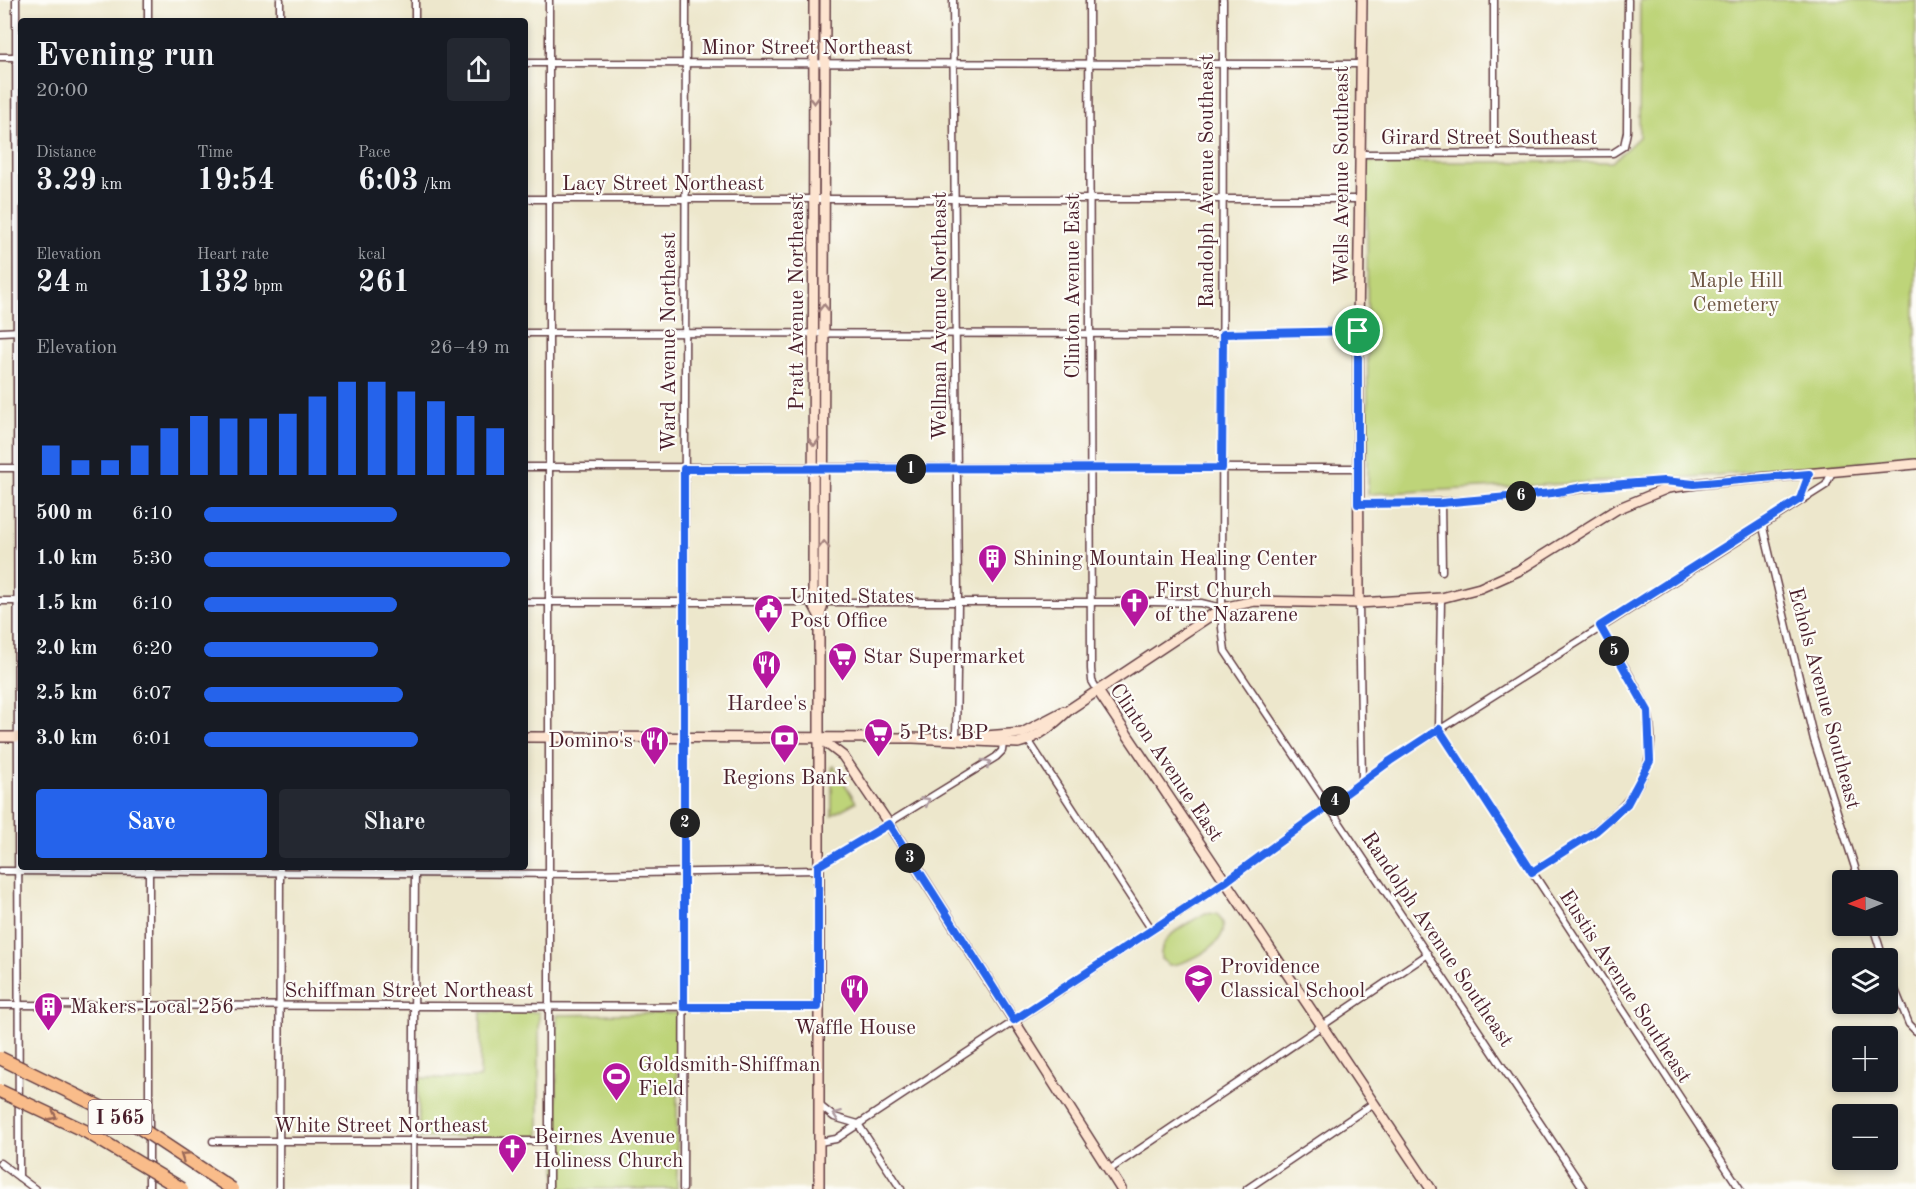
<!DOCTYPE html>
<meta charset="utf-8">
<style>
:root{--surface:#171b24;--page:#242831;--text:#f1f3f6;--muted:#9ea1a6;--accent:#2563eb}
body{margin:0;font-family:"Old Standard TT",serif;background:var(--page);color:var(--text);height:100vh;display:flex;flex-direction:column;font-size:22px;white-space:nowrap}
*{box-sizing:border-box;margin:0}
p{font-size:20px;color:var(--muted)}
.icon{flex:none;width:33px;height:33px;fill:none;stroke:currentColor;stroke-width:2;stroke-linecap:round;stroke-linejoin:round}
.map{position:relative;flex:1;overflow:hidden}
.side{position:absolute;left:18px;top:18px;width:510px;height:852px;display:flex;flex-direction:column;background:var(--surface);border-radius:6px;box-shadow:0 3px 9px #0003}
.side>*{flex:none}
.needle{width:39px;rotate:269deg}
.tools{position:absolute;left:1832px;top:870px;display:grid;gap:12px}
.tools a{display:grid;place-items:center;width:66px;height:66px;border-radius:6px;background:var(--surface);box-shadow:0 3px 9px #0003;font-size:30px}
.pin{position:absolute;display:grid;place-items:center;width:51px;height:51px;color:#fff;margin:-26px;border:3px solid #fff;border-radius:50%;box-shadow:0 2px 6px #0007}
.km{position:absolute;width:30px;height:30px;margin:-15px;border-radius:50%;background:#222;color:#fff;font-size:16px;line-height:30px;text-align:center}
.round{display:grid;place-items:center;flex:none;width:63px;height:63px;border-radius:6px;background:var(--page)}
.overview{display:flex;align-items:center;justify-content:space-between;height:102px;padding:0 18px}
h1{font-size:33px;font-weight:800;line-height:45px}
.figures{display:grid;grid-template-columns:repeat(3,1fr);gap:9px;height:102px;padding:6px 18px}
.figures div{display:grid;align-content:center}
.figures b{font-size:30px;font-weight:800}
.figures small{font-size:16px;font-weight:400}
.figures p{font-size:16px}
.chart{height:168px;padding:12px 18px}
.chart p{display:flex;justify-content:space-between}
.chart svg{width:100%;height:108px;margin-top:6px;stroke:var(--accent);stroke-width:6}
.cta{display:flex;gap:12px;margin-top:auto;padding:12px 18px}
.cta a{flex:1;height:69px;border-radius:6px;background:var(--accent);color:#fff;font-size:24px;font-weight:800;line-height:69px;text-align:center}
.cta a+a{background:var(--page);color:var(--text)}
ul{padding:0 18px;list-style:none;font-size:20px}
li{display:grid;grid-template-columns:96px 72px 1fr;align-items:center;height:45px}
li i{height:15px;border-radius:8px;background:var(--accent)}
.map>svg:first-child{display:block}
.green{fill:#bed479;stroke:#847a52;stroke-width:1.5}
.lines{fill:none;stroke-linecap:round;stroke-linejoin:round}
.street-casing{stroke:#623d43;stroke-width:9}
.secondary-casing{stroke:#623d43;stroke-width:12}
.street{stroke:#fff;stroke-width:6}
.secondary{stroke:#fde4d0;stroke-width:9}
.highway-bridge-casing{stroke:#623d43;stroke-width:15;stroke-linecap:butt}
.highway-bridge{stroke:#f9bc8a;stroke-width:12}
.oneway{stroke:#a4827e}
.oneway2{stroke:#ae9aa0}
.oneway3{stroke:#996656}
.route-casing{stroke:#fff;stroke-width:12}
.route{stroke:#2563eb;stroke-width:8}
.labels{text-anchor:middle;stroke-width:4.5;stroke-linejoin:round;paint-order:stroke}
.shield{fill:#fdfcf7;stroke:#806168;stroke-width:1.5}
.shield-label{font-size:20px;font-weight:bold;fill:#4a1f2b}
.street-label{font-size:21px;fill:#4a1f2b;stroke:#fdfcf7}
.park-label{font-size:21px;fill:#6d5542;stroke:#fdfcf7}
.poi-label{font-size:21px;fill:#4a1f2b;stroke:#fdfcf7;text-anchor:start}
</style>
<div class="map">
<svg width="1916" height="1189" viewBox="0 0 1916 1189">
<rect width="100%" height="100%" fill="#fdfcf7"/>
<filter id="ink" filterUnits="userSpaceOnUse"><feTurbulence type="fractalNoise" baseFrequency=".0167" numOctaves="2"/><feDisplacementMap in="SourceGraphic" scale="12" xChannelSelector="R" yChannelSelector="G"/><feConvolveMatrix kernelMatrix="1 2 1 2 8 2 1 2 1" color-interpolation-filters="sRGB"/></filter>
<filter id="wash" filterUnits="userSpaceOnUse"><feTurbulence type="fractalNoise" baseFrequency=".008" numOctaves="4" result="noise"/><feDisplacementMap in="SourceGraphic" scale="24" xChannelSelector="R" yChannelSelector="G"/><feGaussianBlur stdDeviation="1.35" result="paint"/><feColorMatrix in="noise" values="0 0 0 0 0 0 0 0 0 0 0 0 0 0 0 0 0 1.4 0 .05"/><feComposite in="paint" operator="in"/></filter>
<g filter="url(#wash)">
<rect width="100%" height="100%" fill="#ede7cc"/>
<g class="green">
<path d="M 1640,0 L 1916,0 L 1916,458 L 1691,477 L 1368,494 L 1367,162 L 1612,162 L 1639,137 Z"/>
<path d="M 834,766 L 856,802 L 832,815 L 832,768 Z"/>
<path d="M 1205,913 L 1217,914 C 1242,937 1189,965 1169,965 L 1161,959 C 1158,935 1187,925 1205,913 Z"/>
<path d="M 481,1012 L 539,1012 L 539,1137 L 419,1138 L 418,1078 L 480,1078 Z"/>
<path d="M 677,1013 L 677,1189 L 556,1189 L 557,1015 Z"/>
</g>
</g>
<g filter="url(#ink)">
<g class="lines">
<defs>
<g id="street">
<path d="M 16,0 L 19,1177"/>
<path d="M 148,0 L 148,21"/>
<path d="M 549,0 L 549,1189"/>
<path d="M 953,0 L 958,603 L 956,739"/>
<path d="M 1089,0 L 1091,669 L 1092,681 L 1098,691"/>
<path d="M 1223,0 L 1222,628 L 1225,651 L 1584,1189"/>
<path d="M 280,21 L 280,0"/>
<path d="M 415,21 L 415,0"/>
<path d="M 0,57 L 21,57"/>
<path d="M 525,63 L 1360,64"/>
<path d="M 1360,154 L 1613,153 L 1624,146 L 1627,132 L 1628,0"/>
<path d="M 1494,154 L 1494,0"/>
<path d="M 525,199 L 1359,199"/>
<path d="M 0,332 L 21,331"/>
<path d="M 525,333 L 1223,334 L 1358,331"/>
<path d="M 525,467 L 1358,468"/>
<path d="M 0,468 L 21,468"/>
<path d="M 1801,499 L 1809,474"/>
<path d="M 1441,503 L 1442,571"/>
<path d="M 1358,504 C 1423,503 1487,501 1551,493 C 1594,488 1639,478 1683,483"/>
<path d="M 1762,523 L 1814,740 L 1859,880"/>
<path d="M 1441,598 L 1439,729 L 1740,1189"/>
<path d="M 0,601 L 21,601"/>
<path d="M 525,602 L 1153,602 L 1201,603 L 1222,608"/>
<path d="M 1359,603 L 1362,782"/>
<path d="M 1028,740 L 1152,930"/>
<path d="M 819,866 L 996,757 L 1002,751 L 1003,743"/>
<path d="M 149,867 L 149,1189"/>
<path d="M 0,871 L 582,874 L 818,870"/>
<path d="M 1532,872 C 1581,839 1648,808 1651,742 C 1651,733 1651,719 1647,710 C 1636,681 1615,653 1600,626"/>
<path d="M 1873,926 L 1883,958"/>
<path d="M 1887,970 L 1909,1024 L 1916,1031"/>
<path d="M 0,1005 L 818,1007"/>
<path d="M 819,1105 L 834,1117 L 858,1124 L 901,1189"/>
<path d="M 213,1141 L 549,1141"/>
<path d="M 819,1142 L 836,1139 L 1225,882 L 1390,761 L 1826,485 L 1832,472"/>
<path d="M 0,1163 L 35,1189"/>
<path d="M 1109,1170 L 1428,954"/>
<path d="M 279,1189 L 280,867"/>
<path d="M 413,1189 L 415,867"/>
<path d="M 683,1189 L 686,0"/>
<path d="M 1247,1189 L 1374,1103"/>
</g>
<g id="secondary">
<path d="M 814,0 L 813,604 L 819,615"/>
<path d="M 1359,603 L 1358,331 L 1362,0"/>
<path d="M 1098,691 L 1431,1189"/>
<path d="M 0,737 L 21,737"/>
<path d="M 525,737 L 913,738 L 1018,743 C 1039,738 1056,722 1070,709 L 1222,608 L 1255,601 L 1359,603 L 1441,598 L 1480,588 L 1518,571 L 1617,509 L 1668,488 L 1704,483 L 1916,464"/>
<path d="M 818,737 L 843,756 L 889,824 L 1121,1189"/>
<path d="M 961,738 L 1022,733 L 1064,711"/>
<path d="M 819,1189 L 819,620 L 823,603 L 825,0"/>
</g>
</defs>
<use href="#street" class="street-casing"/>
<use href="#secondary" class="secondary-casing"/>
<use href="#street" class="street"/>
<use href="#secondary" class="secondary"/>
<defs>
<g id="highway-bridge">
<path d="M 0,1058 L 131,1122 L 232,1189"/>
<path d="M 0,1091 L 87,1132 L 182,1189"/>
</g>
</defs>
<use href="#highway-bridge" class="highway-bridge-casing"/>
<use href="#highway-bridge" class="highway-bridge"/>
</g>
<defs><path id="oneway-chevron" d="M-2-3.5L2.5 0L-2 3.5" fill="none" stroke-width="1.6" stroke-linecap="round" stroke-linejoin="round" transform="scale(1.5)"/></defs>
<g class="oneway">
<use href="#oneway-chevron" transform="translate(814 100) rotate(90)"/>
<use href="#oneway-chevron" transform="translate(824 308) rotate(-90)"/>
<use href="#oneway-chevron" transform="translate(814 442) rotate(90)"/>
<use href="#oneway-chevron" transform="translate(824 545) rotate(-90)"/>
</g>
<g class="oneway2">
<use href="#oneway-chevron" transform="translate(987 763) rotate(-31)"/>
<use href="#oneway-chevron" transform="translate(926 801) rotate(-32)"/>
<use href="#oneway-chevron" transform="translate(837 1115) rotate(-159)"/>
</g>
<g class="oneway3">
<use href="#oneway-chevron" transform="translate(53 1116) rotate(25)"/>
<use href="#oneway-chevron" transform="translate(184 1156) rotate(-146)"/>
</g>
</g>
<g class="lines" filter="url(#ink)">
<defs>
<path id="route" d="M 1358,331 L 1358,504 L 1441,503 L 1552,493 L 1583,487 L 1664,481 L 1694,484 L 1809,474 L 1800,499 L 1600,626 L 1648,711 L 1650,761 L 1627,804 L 1596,831 L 1532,872 L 1439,729 L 1390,761 L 1225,882 L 1014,1020 L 889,824 L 818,866 L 818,1007 L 684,1007 L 684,469 L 1222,468 L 1223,334 Z"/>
</defs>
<use href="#route" class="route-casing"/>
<use href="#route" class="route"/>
</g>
<defs>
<symbol id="building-pin" viewBox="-11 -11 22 30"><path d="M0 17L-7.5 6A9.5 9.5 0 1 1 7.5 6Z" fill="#b5179e" stroke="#fdfcf7"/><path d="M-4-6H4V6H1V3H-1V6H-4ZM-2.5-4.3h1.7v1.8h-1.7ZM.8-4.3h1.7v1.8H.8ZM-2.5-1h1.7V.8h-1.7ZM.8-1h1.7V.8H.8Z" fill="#fff"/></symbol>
<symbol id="church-pin" viewBox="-11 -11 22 30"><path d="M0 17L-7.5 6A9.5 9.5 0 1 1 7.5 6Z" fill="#b5179e" stroke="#fdfcf7"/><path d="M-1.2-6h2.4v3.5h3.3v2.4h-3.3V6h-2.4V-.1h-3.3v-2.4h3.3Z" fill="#fff"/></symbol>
<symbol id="civic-pin" viewBox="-11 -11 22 30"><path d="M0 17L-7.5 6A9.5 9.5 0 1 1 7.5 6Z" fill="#b5179e" stroke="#fdfcf7"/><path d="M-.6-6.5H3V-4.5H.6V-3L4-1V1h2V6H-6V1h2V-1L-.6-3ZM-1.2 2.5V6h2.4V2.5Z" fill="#fff"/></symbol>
<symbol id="supermarket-pin" viewBox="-11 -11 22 30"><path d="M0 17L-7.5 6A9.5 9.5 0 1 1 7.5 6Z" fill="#b5179e" stroke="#fdfcf7"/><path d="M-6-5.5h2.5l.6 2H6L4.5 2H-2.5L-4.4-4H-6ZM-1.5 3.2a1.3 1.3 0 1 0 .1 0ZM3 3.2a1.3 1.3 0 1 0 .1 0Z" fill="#fff"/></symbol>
<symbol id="restaurant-pin" viewBox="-11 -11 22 30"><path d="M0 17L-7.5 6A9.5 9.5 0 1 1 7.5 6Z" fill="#b5179e" stroke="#fdfcf7"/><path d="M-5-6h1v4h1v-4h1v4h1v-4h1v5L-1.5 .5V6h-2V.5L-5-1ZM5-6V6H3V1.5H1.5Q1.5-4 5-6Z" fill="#fff"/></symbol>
<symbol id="bank-pin" viewBox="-11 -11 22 30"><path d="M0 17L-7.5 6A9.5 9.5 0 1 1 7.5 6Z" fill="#b5179e" stroke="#fdfcf7"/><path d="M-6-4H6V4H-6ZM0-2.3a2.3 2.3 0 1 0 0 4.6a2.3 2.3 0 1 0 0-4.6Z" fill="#fff"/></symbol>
<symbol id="school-pin" viewBox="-11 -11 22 30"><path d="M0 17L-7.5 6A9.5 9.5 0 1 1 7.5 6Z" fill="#b5179e" stroke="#fdfcf7"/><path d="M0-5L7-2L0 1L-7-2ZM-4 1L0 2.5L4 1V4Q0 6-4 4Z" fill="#fff"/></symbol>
<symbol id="stadium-pin" viewBox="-11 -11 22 30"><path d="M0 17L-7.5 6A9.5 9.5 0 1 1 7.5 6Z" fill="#b5179e" stroke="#fdfcf7"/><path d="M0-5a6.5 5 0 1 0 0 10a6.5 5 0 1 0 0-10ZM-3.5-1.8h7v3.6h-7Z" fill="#fff"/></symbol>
</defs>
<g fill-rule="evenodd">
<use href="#building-pin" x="976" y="542" width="33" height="45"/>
<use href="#church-pin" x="1118" y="586" width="33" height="45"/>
<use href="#civic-pin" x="752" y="592" width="33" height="45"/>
<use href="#supermarket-pin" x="826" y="640" width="33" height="45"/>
<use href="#restaurant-pin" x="750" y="648" width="33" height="45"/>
<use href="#supermarket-pin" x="862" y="716" width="33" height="45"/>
<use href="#bank-pin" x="768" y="722" width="33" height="45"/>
<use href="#restaurant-pin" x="638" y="724" width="33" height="45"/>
<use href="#school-pin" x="1182" y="962" width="33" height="45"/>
<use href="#restaurant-pin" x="838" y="972" width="33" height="45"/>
<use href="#building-pin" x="32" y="990" width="33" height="45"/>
<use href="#stadium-pin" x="600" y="1060" width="33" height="45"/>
<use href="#church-pin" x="496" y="1132" width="33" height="45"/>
</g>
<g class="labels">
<rect class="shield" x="88.5" y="1100" width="63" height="34" rx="4.5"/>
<g class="shield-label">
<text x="120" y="1124">I 565</text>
</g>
<g class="street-label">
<text x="807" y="54">Minor Street Northeast</text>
<text x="1489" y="144">Girard Street Southeast</text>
<text transform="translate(1341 175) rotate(-90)" y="7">Wells Avenue Southeast</text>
<text transform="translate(1206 181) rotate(-90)" y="7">Randolph Avenue Southeast</text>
<text x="663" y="190">Lacy Street Northeast</text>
<text transform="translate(1072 286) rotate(-90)" y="7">Clinton Avenue East</text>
<text transform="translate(796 302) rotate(-90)" y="7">Pratt Avenue Northeast</text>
<text transform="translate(939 316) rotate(-90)" y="7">Wellman Avenue Northeast</text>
<text transform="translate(668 342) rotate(-90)" y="7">Ward Avenue Northeast</text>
<text transform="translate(1825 698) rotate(75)" y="7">Echols Avenue Southeast</text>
<text transform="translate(1167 762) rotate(56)" y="7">Clinton Avenue East</text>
<text transform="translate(1438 939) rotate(56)" y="7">Randolph Avenue Southeast</text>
<text transform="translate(1626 986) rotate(57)" y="7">Eustis Avenue Southeast</text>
<text x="409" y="997">Schiffman Street Northeast</text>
<text x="381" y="1132">White Street Northeast</text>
</g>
<g class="park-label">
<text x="1736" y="287">Maple Hill<tspan x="1736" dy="24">Cemetery</tspan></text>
</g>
<g class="poi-label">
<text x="1013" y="565">Shining Mountain Healing Center</text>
<text x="1155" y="597">First Church<tspan x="1155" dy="24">of the Nazarene</tspan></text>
<text x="790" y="603">United States<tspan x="790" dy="24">Post Office</tspan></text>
<text x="863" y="663">Star Supermarket</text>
<text x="767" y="710" text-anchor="middle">Hardee's</text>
<text x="899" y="739">5 Pts. BP</text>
<text x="633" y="747" text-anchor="end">Domino's</text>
<text x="785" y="784" text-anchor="middle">Regions Bank</text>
<text x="1220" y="973">Providence<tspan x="1220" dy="24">Classical School</tspan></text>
<text x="70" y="1013">Makers Local 256</text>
<text x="855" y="1034" text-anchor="middle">Waffle House</text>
<text x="638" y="1071">Goldsmith-Shiffman<tspan x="638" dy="24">Field</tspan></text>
<text x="534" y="1143">Beirnes Avenue<tspan x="534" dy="24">Holiness Church</tspan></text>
</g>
</g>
</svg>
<div class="tools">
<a><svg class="needle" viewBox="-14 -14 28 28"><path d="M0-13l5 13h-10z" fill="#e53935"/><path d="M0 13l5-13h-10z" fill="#9ea1a6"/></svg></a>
<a><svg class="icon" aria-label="layers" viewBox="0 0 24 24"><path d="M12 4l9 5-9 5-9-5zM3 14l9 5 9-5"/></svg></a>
<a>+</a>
<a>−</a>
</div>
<div class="pin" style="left:1358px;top:331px;background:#1e9e55"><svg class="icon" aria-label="arrive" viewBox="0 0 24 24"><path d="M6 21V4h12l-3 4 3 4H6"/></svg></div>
<b class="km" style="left:911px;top:469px">1</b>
<b class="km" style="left:685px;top:823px">2</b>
<b class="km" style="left:910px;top:858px">3</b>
<b class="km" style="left:1335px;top:801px">4</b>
<b class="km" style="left:1614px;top:651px">5</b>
<b class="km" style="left:1521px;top:496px">6</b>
<section class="side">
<div class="overview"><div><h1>Evening run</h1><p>20:00</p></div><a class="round"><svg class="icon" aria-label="share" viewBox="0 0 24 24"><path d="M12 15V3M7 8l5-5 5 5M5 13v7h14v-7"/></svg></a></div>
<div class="figures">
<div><p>Distance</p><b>3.29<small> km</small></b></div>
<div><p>Time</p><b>19:54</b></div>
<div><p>Pace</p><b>6:03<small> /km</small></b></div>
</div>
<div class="figures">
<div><p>Elevation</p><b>24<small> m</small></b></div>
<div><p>Heart rate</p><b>132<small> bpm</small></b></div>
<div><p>kcal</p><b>261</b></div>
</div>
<div class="chart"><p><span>Elevation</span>26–49 m</p>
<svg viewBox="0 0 160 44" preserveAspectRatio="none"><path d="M5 44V32M15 44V38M25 44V38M35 44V32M45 44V25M55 44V20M65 44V21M75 44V21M85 44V19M95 44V12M105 44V6M115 44V6M125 44V10M135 44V14M145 44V20M155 44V25"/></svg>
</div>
<ul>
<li><b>500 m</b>6:10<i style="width:63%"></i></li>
<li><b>1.0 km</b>5:30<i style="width:100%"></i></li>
<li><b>1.5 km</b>6:10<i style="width:63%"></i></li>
<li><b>2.0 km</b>6:20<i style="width:57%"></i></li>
<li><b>2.5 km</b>6:07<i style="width:65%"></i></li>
<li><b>3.0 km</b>6:01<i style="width:70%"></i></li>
</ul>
<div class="cta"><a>Save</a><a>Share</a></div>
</section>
</div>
